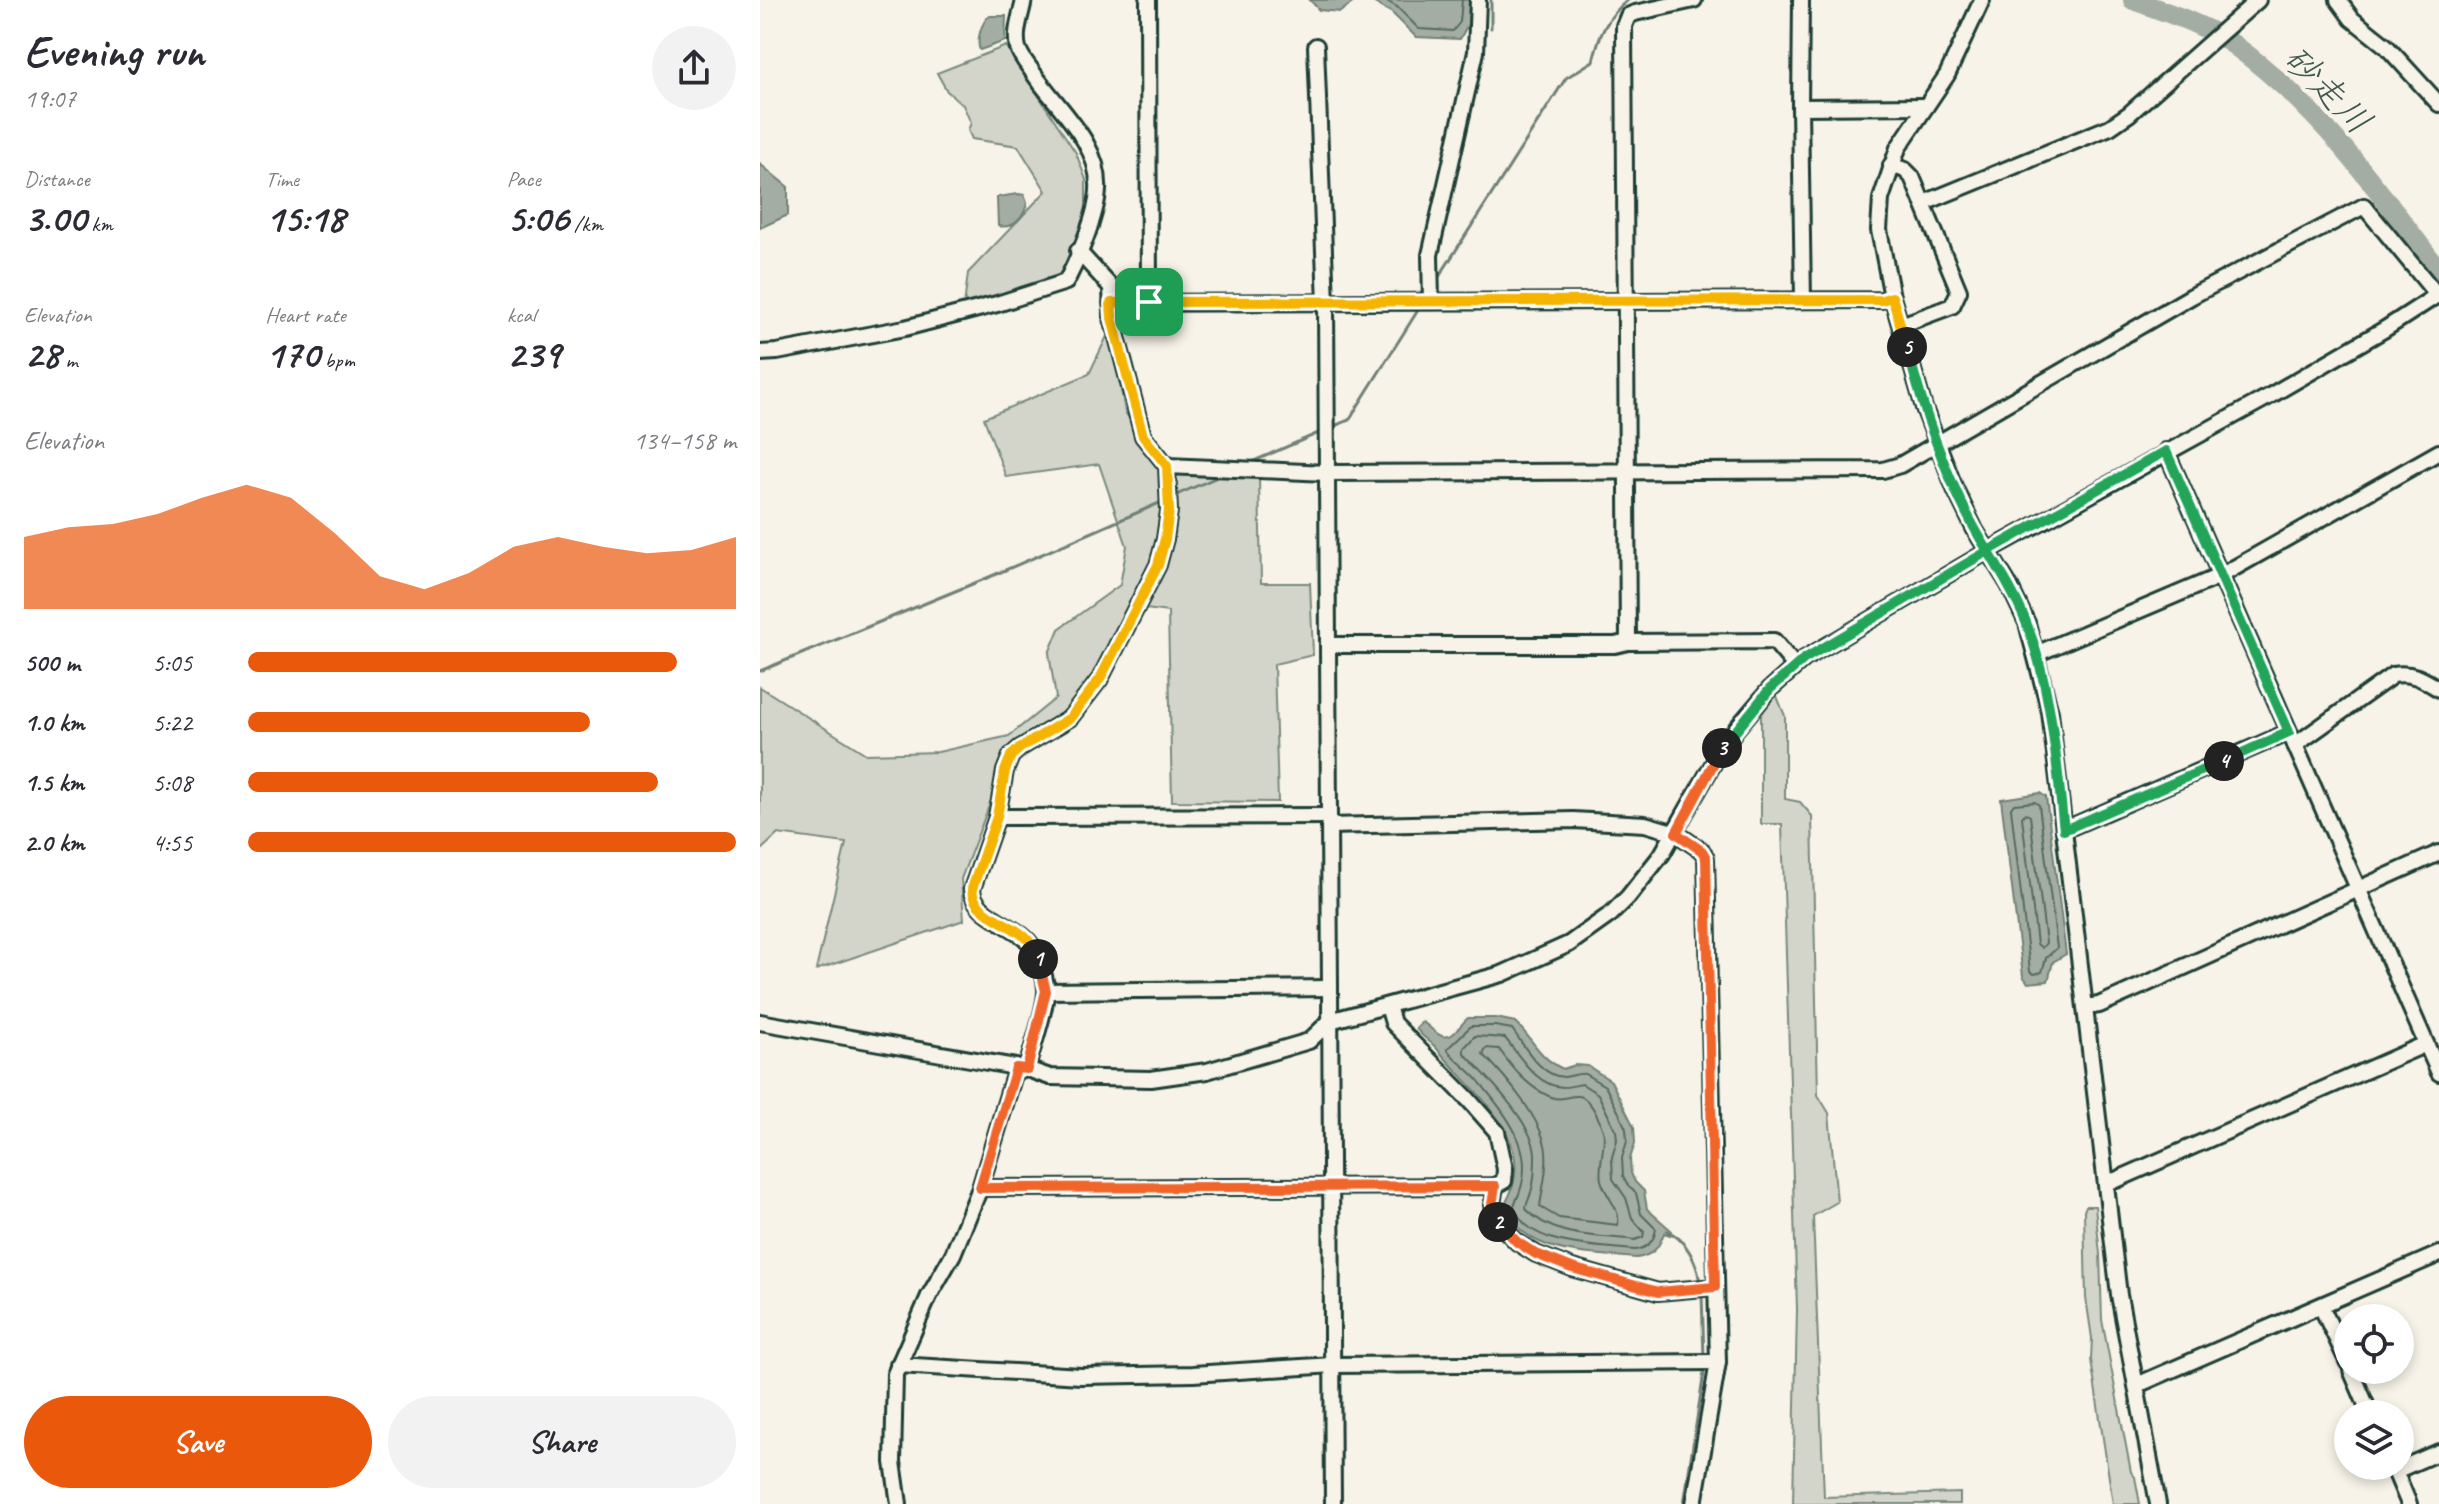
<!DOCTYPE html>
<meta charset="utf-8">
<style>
:root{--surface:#fff;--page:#f2f2f3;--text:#2b2b33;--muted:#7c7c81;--accent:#ea580c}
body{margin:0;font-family:Caveat,"Klee One",sans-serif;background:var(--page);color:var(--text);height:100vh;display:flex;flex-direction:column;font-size:30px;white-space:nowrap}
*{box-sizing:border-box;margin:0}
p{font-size:26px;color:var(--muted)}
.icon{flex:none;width:44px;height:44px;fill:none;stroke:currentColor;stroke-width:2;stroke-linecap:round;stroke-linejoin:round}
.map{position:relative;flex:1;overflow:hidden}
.panel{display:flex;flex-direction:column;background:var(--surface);width:760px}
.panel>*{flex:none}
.tools{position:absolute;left:1574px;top:1304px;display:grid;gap:16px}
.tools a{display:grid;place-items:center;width:80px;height:80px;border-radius:50%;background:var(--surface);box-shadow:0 4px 12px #0003;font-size:40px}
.pin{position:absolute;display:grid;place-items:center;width:68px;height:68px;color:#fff;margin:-34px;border-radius:16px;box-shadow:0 4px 12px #0006}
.km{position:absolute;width:40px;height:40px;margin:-20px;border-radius:50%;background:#222;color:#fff;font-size:22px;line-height:40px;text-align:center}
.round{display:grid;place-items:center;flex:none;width:84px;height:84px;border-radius:42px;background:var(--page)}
.overview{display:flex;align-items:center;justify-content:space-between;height:136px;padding:0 24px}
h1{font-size:44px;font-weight:600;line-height:60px}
.metrics{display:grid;grid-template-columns:repeat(3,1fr);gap:12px;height:136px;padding:8px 24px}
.metrics div{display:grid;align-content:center}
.metrics b{font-size:40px;font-weight:600}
.metrics small{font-size:22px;font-weight:400}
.metrics p{font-size:22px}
.chart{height:224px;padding:16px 24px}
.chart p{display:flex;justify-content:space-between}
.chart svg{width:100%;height:144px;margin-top:8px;fill:var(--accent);opacity:.7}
.cta{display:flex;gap:16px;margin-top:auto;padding:16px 24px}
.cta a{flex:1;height:92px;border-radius:48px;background:var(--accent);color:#fff;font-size:32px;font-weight:600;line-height:92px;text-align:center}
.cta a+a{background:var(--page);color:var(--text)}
ul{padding:0 24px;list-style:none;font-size:26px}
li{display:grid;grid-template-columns:128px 96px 1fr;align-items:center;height:60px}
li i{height:20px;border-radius:10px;background:var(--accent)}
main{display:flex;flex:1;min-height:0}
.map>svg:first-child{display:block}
.green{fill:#d3d5ca;stroke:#79897f;stroke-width:2}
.water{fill:#a4ada3;stroke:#6f8077;stroke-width:2}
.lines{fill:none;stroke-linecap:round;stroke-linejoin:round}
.shore{stroke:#546a60;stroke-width:2}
.stream{stroke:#6f8077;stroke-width:3}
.river{stroke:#a4ada3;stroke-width:20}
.minor-casing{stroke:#1f3d34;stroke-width:20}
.minor{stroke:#f7f3e8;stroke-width:14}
.split-1-casing{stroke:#fff;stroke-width:16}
.split-2-casing{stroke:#fff;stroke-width:16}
.split-3-casing{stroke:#fff;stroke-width:16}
.split-4-casing{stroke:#fff;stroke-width:16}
.split-5-casing{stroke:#fff;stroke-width:16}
.split-6-casing{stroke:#fff;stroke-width:16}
.split-1{stroke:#f5b400;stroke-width:10}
.split-2{stroke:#f0652b;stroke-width:10}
.split-3{stroke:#f0652b;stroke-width:10}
.split-4{stroke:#22a559;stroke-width:10}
.split-5{stroke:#22a559;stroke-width:10}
.split-6{stroke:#f5b400;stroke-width:10}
.labels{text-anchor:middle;stroke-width:8;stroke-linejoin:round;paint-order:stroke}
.water-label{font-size:36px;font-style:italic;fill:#405950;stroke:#f7f3e8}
</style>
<main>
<section class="panel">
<div class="overview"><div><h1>Evening run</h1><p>19:07</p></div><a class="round"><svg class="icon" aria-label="share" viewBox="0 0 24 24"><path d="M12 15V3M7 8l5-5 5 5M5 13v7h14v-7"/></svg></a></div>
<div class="metrics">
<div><p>Distance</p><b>3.00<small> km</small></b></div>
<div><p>Time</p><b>15:18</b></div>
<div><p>Pace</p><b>5:06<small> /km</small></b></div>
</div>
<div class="metrics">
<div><p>Elevation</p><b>28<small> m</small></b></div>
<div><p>Heart rate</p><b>170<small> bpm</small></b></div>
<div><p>kcal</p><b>239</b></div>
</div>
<div class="chart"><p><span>Elevation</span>134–158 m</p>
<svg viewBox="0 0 160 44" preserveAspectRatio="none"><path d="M0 44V22L10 19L20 18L30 15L40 10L50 6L60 10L70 21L80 34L90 38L100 33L110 25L120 22L130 25L140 27L150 26L160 22V44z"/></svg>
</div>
<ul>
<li><b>500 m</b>5:05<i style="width:88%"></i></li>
<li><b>1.0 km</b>5:22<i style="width:70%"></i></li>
<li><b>1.5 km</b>5:08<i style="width:84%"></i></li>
<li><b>2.0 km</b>4:55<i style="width:100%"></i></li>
</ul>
<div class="cta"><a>Save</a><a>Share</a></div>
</section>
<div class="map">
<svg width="1679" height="1504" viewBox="0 0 1679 1504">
<rect width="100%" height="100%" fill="#f7f3e8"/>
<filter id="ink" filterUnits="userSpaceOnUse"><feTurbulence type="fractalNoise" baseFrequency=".0125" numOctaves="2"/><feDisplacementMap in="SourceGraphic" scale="16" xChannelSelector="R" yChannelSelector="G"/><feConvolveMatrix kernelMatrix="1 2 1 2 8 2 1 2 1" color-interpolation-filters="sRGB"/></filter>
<g filter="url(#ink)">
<g class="green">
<path d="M 246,46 L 316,153 L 326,180 L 326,210 L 305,268 L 294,279 L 204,306 L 208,273 L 286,191 L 258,146 L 212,139 L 208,130 L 211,123 L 203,105 L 187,91 L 177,73 Z"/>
<path d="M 350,330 L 365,412 L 401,469 L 499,477 L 501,583 L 550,583 L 553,655 L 514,664 L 518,802 L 412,801 L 408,612 L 371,607 L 334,673 L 296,723 L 250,751 L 201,879 L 204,920 L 56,970 L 86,843 L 18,834 L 0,851 L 0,687 L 106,754 L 178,752 L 249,736 L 296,698 L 289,653 L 299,629 L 360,585 L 367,546 L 339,464 L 246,477 L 224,418 L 329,374 Z"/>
<path d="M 1016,694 L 1025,716 L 1025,799 L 1040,802 L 1052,816 L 1058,1095 L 1069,1113 L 1077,1202 L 1053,1216 L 1064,1497 L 1200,1493 L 1200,1504 L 1033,1504 L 1037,1309 L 1022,824 L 1001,824 L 1001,715 Z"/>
<path d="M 1326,1206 L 1335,1206 L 1340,1254 L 1342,1320 L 1371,1472 L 1375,1477 L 1380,1504 L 1353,1504 L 1331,1360 L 1332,1338 L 1326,1298 L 1324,1211 Z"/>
</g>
<g class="water">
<path d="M 550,0 L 710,0 L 708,24 L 700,39 L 656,37 L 632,13 L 609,0 L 594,2 L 580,12 L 559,10 Z"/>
<path d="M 230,16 L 246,16 L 245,41 L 220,50 C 216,42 221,21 230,16 Z"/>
<path d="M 0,164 L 28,187 L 28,215 L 0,228 Z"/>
<path d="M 258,194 L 264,195 L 267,203 C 264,218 254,229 238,226 L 237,197 Z"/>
<path d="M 1280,793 L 1286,797 L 1306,954 L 1293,962 L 1288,981 L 1268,983 L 1263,976 L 1241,799 Z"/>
<path d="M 708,1018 L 736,1018 L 755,1022 C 774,1040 778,1057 803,1069 L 815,1065 L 828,1066 L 851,1081 L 874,1127 L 875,1143 L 870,1159 L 871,1173 L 875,1182 L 884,1191 L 887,1209 L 911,1230 L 910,1235 L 904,1233 C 899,1248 893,1255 877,1258 C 831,1253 761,1257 745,1204 C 782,1141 713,1093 678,1050 C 671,1041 661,1037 656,1028 L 662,1022 C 671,1026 681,1043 693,1034 C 698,1030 702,1023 708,1018 Z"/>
</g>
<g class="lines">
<g class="shore">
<path d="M 625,0 L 637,7 L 659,29 L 693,31 L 700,22 L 702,0"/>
<path d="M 1275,802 L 1279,805 L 1297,948 L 1286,958 L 1282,972 L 1274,974 L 1270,971 L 1251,808 L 1254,804 Z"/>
<path d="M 1265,813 L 1270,816 L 1286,943 L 1282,948 L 1277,944 L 1262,817 Z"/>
<path d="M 711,1026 L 735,1026 L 752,1029 C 764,1045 781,1078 805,1077 C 813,1076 818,1073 825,1074 L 845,1086 L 859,1113 L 866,1129 L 867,1141 L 862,1158 L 863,1176 L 869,1187 L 876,1193 L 881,1214 L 896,1229 C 894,1241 888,1248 876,1250 C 841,1246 764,1248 754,1205 C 781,1154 749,1119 718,1080 C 709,1069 695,1061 687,1049 Z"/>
<path d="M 715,1036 L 745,1038 C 760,1056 776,1086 803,1087 C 809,1087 816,1085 822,1084 L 838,1094 L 856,1131 L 857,1140 L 852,1157 L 853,1179 L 866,1198 L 872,1218 L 884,1232 L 883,1237 L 875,1240 C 838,1235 794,1239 766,1209 C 766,1203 770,1198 771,1192 C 775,1181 775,1166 775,1154 C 774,1124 724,1073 704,1053 L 704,1048 Z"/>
<path d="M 726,1048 L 739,1049 C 753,1069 770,1090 794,1098 C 803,1100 810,1095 819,1096 C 831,1098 840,1121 843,1131 C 847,1141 838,1163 841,1180 C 845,1196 861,1208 858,1225 L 799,1218 L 780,1207 C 782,1189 788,1170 786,1152 C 784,1121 744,1075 723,1054 Z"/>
</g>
<g class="stream">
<path d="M 731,28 L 731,0"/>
<path d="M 677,280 L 806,78 L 833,61 C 839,35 847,17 868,0"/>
<path d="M 572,427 L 589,420 L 660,307"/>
<path d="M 487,464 L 561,432"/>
<path d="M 414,496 L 462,475"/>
<path d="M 0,671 L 227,578 L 404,501"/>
<path d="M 907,1231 C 926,1239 937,1262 940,1282"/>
<path d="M 942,1294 L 944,1358"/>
<path d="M 924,1504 L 945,1366"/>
</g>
<path class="river" d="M 1373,0 C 1405,12 1446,25 1474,45 C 1557,105 1619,190 1679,271"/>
<defs>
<g id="minor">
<path d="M 388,0 L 389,302"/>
<path d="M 1222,0 L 1187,75 L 1138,148 L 1121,199 L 1119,230 L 1132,297 L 1164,408 L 1195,489 L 1215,530 L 1249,585 L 1267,623 L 1290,712 L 1359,1295 L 1398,1504"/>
<path d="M 1578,0 L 1592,19 L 1626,46 L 1679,104"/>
<path d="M 556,46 L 566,303 L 573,1504"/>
<path d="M 1040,107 L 1041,0"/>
<path d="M 1131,165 L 1145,170 L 1152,177 L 1199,291 L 1192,306 L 1141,325"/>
<path d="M 1164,203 L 1350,127 L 1369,114 L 1498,0"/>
<path d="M 1043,300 L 1040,107 L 1166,106"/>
<path d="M 671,301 L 670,255 L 716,52 L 718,0"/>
<path d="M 351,303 L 1122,300 L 1132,297"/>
<path d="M 0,353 L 17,352 L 145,328 L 237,304 L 306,282 C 318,259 337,215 338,190 C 341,144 298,109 274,74 C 269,66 261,58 258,48 C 254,33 261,15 264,0"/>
<path d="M 1406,451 L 1679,1073"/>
<path d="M 407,466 L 567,473 L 1123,470 L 1140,465 L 1432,296 L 1604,206 L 1677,295"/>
<path d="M 868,642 L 864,26 L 868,16 L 875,13 L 934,0"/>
<path d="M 568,645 L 855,645 L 868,642 L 1014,641 L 1035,666"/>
<path d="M 1276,654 L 1460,576 L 1679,452"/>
<path d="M 1535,745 L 1633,675 C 1653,672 1663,679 1679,689"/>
<path d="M 237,817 L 569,816"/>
<path d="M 569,826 L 813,820 L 885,824 L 916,833 L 942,851 L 946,858 L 958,1362 L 934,1504"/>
<path d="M 1304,830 L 1529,732"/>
<path d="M 286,991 L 570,988"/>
<path d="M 1326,1007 L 1339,1005 L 1679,853"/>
<path d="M 0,1022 L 267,1069 L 290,1077 L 391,1079 L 447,1071 L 549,1041 L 570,1021 L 742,974 L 809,944 L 851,914 L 868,897 L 902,854 L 961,750 L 976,729 L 1010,689 L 1044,659 L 1228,551 L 1508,397 L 1625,329 L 1679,294"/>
<path d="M 267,1069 C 271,1050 287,1007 286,989 C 285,974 277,948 265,938 C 249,923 213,914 212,889 L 237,817 L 245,771 L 251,756 L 260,748 L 310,718 L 340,679 L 398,565 L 405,539 L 409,511 L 407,466 L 383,436 L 352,318 L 351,287 L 318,251"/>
<path d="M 1348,1181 L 1356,1180 L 1666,1044"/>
<path d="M 735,1186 L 732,1205 L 738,1223 L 757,1242 L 776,1254 L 812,1268 L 898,1292 L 955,1287"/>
<path d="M 220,1188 L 735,1186 L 744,1181 L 745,1169 L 737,1132 L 708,1099 L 633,1023 L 628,1006"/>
<path d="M 1561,1306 L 1588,1363"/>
<path d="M 138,1365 L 321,1376 L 433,1374 L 573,1365 L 958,1362"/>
<path d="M 1591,1370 L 1610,1414"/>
<path d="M 1377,1385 L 1679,1254"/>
<path d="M 1633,1466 L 1649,1504"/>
<path d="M 1635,1471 L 1679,1452"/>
<path d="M 139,1504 L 133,1462 L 135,1374 L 169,1296 L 193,1254 L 220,1188 L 256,1068"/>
</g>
</defs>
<use href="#minor" class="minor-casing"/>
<use href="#minor" class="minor"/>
</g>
</g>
<g class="lines" filter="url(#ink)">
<defs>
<path id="split-1" d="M 278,959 C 275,953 273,946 269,941 C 254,922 213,917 212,889 L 237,817 L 245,771 L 251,756 L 260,748 L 310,718 L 340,679 L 398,565 L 405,539 L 409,511 L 407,466 L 383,436 L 352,318 L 351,303 L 389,302"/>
<path id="split-2" d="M 278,959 L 286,991 L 267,1069 L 256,1068 L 220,1188 L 735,1186 L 732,1205 L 738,1222"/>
<path id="split-3" d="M 738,1222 L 757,1242 L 776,1254 L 812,1268 L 898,1292 L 955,1287 L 946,858 L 942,851 L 916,833 L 962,748"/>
<path id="split-4" d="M 962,748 L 1010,689 L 1044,659 L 1228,551 C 1242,574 1256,597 1266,622 C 1292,688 1296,760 1304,830 L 1464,761"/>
<path id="split-5" d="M 1147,347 C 1165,418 1189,489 1228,551 L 1406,451 L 1529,732 L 1464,761"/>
<path id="split-6" d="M 389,302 L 1122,300 L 1132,297 L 1147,347"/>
</defs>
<use href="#split-1" class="split-1-casing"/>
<use href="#split-2" class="split-2-casing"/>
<use href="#split-3" class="split-3-casing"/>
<use href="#split-4" class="split-4-casing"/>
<use href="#split-5" class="split-5-casing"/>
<use href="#split-6" class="split-6-casing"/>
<use href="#split-1" class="split-1"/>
<use href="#split-2" class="split-2"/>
<use href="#split-3" class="split-3"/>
<use href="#split-4" class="split-4"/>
<use href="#split-5" class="split-5"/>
<use href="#split-6" class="split-6"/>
</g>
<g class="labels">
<g class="water-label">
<text transform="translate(1568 89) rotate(45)" y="13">砂走川</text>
</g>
</g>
</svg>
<div class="tools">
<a><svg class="icon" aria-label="locate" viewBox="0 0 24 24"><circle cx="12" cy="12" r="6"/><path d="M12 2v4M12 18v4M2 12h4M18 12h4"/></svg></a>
<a><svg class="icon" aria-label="layers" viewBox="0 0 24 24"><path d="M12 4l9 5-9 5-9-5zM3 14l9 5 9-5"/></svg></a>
</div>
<div class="pin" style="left:389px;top:302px;background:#1e9e55"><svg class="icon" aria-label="arrive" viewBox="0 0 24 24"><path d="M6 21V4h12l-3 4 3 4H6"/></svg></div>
<b class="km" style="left:278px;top:959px">1</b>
<b class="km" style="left:738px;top:1222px">2</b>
<b class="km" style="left:962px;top:748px">3</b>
<b class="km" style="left:1464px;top:761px">4</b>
<b class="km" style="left:1147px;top:347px">5</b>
</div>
</main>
